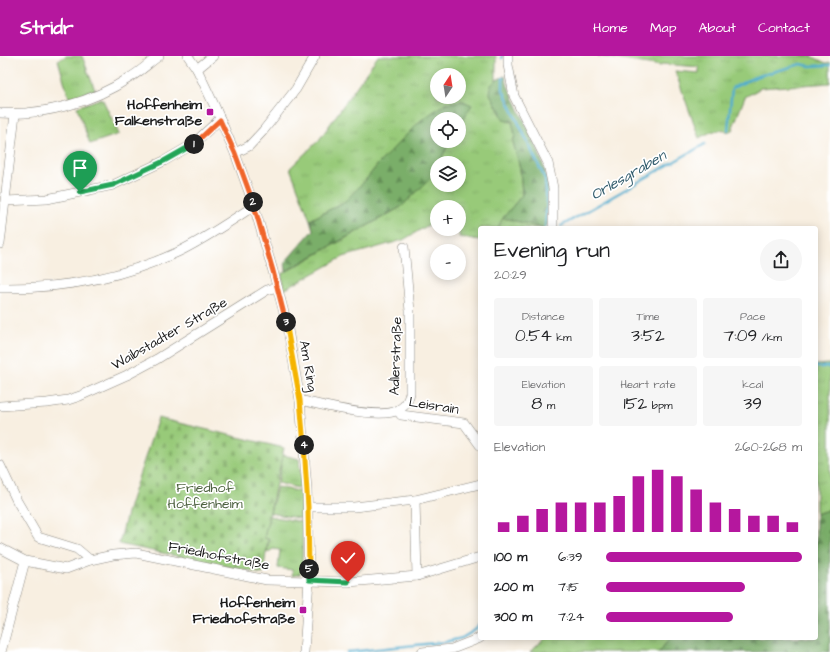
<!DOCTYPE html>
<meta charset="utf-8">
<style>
:root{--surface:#fff;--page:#f6f6f6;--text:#202124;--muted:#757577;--accent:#b5179e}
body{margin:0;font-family:"Architects Daughter",sans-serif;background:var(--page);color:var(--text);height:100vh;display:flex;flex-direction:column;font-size:15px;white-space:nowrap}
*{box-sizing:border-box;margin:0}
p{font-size:13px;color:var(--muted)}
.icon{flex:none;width:22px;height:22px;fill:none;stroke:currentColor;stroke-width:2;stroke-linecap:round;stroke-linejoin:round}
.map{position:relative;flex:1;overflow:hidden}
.drawer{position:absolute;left:478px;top:170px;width:340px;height:414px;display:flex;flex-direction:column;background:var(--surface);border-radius:4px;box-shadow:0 2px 10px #0003}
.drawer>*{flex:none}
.needle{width:26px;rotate:12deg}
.buttons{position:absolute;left:430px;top:12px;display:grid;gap:8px}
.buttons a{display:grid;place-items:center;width:36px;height:36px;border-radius:50%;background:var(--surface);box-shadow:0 2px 10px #0003;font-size:20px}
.pin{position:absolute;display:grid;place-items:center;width:34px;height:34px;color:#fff;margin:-41px -17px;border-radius:50% 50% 50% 0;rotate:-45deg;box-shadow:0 0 4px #0007}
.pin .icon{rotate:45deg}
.km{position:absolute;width:20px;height:20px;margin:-10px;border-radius:50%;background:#222;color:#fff;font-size:11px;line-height:20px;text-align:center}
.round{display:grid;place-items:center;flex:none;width:42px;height:42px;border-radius:21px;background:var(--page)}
.overview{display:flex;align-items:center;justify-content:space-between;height:68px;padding:0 16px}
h1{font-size:22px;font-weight:600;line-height:30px}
.metrics{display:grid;grid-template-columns:repeat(3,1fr);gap:6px;height:68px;padding:4px 16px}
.metrics div{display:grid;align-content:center;border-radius:4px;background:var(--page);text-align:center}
.metrics b{font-size:17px;font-weight:600}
.metrics small{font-size:11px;font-weight:400}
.metrics p{font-size:11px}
.chart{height:112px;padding:8px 16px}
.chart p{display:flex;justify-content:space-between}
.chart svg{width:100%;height:72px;margin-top:4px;stroke:var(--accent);stroke-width:6}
ul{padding:0 16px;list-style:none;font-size:13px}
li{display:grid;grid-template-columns:64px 48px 1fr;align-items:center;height:30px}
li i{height:10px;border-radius:5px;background:var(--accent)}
header{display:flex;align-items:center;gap:24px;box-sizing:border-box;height:56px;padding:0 20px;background:var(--accent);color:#fff}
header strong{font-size:19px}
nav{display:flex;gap:22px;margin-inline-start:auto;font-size:14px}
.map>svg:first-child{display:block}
.grass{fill:url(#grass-tufts);stroke:#5a734a;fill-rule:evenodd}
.forest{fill:url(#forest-firs);stroke:#4b6542}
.cemetery{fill:url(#cemetery-stones);stroke:#5a734a}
.garden{fill:url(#garden-furrows);stroke:#5a734a}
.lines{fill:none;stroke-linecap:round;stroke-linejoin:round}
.stream{stroke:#50adcf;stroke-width:2.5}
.street-casing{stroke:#8a867e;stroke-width:10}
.street{stroke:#fff;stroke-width:9}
.split-1-casing{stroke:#fff;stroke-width:8}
.split-2-casing{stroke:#fff;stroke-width:8}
.split-3-casing{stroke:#fff;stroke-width:8}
.split-4-casing{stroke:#fff;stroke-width:8}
.split-5-casing{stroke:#fff;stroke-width:8}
.split-6-casing{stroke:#fff;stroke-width:8}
.split-1{stroke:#22a559;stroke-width:5}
.split-2{stroke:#f0652b;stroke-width:5}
.split-3{stroke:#f0652b;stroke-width:5}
.split-4{stroke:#f5b400;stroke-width:5}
.split-5{stroke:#f5b400;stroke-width:5}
.split-6{stroke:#22a559;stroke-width:5}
.poi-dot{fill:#b5179e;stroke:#fff;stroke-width:1.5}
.labels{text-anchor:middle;stroke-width:3.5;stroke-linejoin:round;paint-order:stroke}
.poi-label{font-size:14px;font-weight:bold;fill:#1c1c1c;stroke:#fff;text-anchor:end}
.street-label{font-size:14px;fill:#1c1c1c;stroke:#fff}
.park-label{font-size:14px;fill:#4e6241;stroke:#fff}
.water-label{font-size:15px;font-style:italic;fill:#335d6d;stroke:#fff}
</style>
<header>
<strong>Stridr</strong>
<nav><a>Home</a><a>Map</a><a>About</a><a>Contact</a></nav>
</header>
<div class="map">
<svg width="830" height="596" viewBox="0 0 830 596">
<defs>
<pattern id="grass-tufts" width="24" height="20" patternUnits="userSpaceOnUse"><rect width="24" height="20" fill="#98ca79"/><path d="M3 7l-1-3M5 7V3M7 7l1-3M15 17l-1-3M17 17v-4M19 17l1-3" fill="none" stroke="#82ad68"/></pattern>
<pattern id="forest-firs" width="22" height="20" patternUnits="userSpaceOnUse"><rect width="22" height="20" fill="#7aae69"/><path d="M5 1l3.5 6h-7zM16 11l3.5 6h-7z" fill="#638d56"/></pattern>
<pattern id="cemetery-stones" width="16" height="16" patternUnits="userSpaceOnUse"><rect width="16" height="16" fill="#98ca79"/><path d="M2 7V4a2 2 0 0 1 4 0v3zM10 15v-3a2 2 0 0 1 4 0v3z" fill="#82ad68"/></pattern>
<pattern id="garden-furrows" width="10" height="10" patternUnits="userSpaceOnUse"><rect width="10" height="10" fill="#98ca79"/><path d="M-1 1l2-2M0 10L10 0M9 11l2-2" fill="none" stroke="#82ad68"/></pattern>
</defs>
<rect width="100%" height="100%" fill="#fff"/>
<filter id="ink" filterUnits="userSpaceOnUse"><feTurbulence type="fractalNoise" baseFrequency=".025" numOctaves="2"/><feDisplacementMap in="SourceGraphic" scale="8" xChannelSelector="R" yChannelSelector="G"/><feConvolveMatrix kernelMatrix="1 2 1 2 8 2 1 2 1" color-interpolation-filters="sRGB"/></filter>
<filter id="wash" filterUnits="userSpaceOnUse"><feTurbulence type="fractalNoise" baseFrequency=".012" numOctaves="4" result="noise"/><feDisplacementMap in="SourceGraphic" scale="16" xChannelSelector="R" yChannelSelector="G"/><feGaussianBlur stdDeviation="0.9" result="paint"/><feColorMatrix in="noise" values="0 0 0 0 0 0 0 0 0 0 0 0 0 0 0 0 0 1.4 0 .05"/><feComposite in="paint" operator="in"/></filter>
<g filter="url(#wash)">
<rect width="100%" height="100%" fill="#f8efe1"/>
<g class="grass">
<path d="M 67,0 L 82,0 L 95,34 L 69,42 L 58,4 Z"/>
<path d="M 378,0 L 496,0 L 496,24 L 491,29 L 512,66 L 515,79 L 513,86 L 520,112 L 522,139 L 503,162 L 498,172 L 480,172 L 480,184 L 459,181 L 461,150 L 437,151 L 437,164 L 403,184 L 343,201 L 284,234 L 282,224 L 282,218 L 401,151 L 431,122 L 437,110 L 437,129 L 459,129 L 459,107 L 439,107 L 450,85 L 459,85 L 459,70 L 471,49 L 446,47 L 379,107 L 364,126 L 344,146 L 310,164 L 290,112 L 319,84 ZM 437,19 L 459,19 L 459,41 L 437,41 Z"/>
<path d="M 598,0 L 811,0 L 826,7 L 830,6 L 830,27 L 761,32 L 745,41 L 733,71 L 734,73 L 729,76 C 718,72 708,77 699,82 L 675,15 L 699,17 L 699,11 L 662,8 L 661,10 Z"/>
<path d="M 102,42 L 119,78 L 90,88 L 77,51 Z"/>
<path d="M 830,308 L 830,453 L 816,458 L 816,309 Z"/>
<path d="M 283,399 L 299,403 L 302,433 L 278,427 Z"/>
<path d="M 277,431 L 302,436 L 303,463 L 270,457 Z"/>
<path d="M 269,460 L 303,466 L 302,512 L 300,518 L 292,520 L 293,514 L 278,512 L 280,494 L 273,493 L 267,497 L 269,483 L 264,482 Z"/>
<path d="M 546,582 L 670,582 L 659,596 L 530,596 Z"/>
</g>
<g class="forest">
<path d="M 505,20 L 508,30 L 537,91 L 546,117 L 551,135 L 549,168 L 545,172 L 503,162 L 522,139 L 520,112 L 513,86 L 515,79 L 512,66 L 504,64 L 490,38 L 491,29 L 496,24 Z"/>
<path d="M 463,45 L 472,49 L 459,70 L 459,63 L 437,63 L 437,85 L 450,85 L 439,107 L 437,107 L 437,110 L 431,122 L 401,151 L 286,215 L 285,206 L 313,174 L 310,164 L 344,146 L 364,126 L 379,107 L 420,65 L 446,47 Z"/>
<path d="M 830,453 L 830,596 L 659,596 L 670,582 L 816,582 L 816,458 Z"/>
</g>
<path class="cemetery" d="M 158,362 L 284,392 L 264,482 L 268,483 L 263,518 L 119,488 L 129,450 Z"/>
<path class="garden" d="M 503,162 L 543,172 L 498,172 Z"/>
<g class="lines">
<g class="stream">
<path d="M 502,0 L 502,2"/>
<path d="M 503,22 L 503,34 L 545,123 L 547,147 L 545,172"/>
<path d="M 728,74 L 732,32 L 755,21 L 801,8 L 810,10 L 830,9"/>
<path d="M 561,170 L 705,88"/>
<path d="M 816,311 L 830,311"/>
<path d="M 347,596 L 445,586 L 462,582 L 475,574 L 480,569"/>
</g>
</g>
</g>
<g filter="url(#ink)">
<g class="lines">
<defs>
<g id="street">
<path d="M 188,0 L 197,13 L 215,51 L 235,97 L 254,150 L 273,215 L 287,268 L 300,344 L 307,434 L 309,524 L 304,596"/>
<path d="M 508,0 L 508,9 L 514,40 L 548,107 L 553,132 L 553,172"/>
<path d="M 197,13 L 213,0"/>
<path d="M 0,57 C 43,60 93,46 129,22 C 140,16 149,7 159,0"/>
<path d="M 235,97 L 249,90 L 263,75 L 296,33 L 315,0"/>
<path d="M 6,145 L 47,143 L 113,129 L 164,105 L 193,88 L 220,63"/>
<path d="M 0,188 L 15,58"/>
<path d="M 0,232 C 62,233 122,222 178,196 C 205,183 229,166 254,150"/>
<path d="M 300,344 C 320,349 382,364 398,354 C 406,350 408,345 410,337 L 410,255 L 404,191"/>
<path d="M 0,350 L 47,347 L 68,344 L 80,340 L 127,319 L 157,303 L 267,234 L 277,231"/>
<path d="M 398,355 L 401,359 L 464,367 L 480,389"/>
<path d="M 0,409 L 17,445 L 38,481 L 77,493 L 90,504"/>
<path d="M 415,444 L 417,520"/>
<path d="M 308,451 L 354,451 L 415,444 L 480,428"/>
<path d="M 0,492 L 25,505 L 66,513 L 90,504 L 113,499 L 136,497 L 267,524 L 349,526 L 417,520 L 480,501"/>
<path d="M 1,596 L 25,505"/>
<path d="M 422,596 L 452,593 L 480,582"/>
</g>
</defs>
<use href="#street" class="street-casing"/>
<use href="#street" class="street"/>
</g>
</g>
<g class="lines" filter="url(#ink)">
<defs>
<path id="split-1" d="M 80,136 L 113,129 L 164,105 L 194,88"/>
<path id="split-2" d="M 194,88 L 220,64 L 235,97 L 253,146"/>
<path id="split-3" d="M 253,146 L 273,215 L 286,266"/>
<path id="split-4" d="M 286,266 L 300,344 L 304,389"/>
<path id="split-5" d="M 304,389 L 308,451 L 309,513"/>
<path id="split-6" d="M 309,513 L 309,524 L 348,526"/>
</defs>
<use href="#split-1" class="split-1-casing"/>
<use href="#split-2" class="split-2-casing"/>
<use href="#split-3" class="split-3-casing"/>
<use href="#split-4" class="split-4-casing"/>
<use href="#split-5" class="split-5-casing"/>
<use href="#split-6" class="split-6-casing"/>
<use href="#split-1" class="split-1"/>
<use href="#split-2" class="split-2"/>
<use href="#split-3" class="split-3"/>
<use href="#split-4" class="split-4"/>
<use href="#split-5" class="split-5"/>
<use href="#split-6" class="split-6"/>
</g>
<g class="poi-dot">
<rect x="206" y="52" width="8" height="8" rx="2"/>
<rect x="299" y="550" width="8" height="8" rx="2"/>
</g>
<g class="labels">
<g class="poi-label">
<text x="202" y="53">Hoffenheim<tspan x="202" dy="16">Falkenstraße</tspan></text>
<text x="295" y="551">Hoffenheim<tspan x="295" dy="16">Friedhofstraße</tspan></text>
</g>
<g class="street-label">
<text transform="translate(169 277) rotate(-30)" y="5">Waibstadter Straße</text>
<text transform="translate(395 300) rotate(-88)" y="5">Adlerstraße</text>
<text transform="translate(309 310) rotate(80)" y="5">Am Ring</text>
<text transform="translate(434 349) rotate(9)" y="5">Leisrain</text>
<text transform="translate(219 499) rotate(11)" y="5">Friedhofstraße</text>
</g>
<g class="park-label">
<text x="205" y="436">Friedhof<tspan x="205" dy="16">Hoffenheim</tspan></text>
</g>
<g class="water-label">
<text transform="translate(628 119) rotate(-30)" y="5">Orlesgraben</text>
</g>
</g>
</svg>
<div class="buttons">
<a><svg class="needle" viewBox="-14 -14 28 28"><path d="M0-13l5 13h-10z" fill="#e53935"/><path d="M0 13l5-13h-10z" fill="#757577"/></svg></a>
<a><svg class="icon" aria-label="locate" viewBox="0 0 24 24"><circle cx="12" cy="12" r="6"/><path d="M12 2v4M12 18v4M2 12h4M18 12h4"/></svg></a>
<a><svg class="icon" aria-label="layers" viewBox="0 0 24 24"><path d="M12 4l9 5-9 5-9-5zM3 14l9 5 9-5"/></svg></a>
<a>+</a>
<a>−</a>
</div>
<div class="pin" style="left:80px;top:136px;background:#1e9e55"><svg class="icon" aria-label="arrive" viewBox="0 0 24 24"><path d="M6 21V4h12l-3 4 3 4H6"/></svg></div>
<div class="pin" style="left:348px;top:526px;background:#d93025"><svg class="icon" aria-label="check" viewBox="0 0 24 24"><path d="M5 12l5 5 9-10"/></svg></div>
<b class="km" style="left:194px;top:88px">1</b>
<b class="km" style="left:253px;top:146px">2</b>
<b class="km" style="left:286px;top:266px">3</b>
<b class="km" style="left:304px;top:389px">4</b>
<b class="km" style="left:309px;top:513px">5</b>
<section class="drawer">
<div class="overview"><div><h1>Evening run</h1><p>20:29</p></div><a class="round"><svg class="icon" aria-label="share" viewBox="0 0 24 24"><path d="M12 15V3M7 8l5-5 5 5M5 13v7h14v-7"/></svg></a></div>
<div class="metrics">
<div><p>Distance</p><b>0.54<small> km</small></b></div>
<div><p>Time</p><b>3:52</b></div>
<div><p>Pace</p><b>7:09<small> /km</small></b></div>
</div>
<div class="metrics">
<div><p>Elevation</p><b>8<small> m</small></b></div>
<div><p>Heart rate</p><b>152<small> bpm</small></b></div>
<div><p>kcal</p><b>39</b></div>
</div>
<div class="chart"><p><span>Elevation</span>260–268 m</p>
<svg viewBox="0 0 160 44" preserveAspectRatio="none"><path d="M5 44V38M15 44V34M25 44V30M35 44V26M45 44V26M55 44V26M65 44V22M75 44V10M85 44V6M95 44V10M105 44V18M115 44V26M125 44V30M135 44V34M145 44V34M155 44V38"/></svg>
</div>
<ul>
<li><b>100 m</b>6:39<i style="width:100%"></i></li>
<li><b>200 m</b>7:15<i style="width:71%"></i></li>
<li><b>300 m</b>7:24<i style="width:65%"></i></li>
</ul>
</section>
</div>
